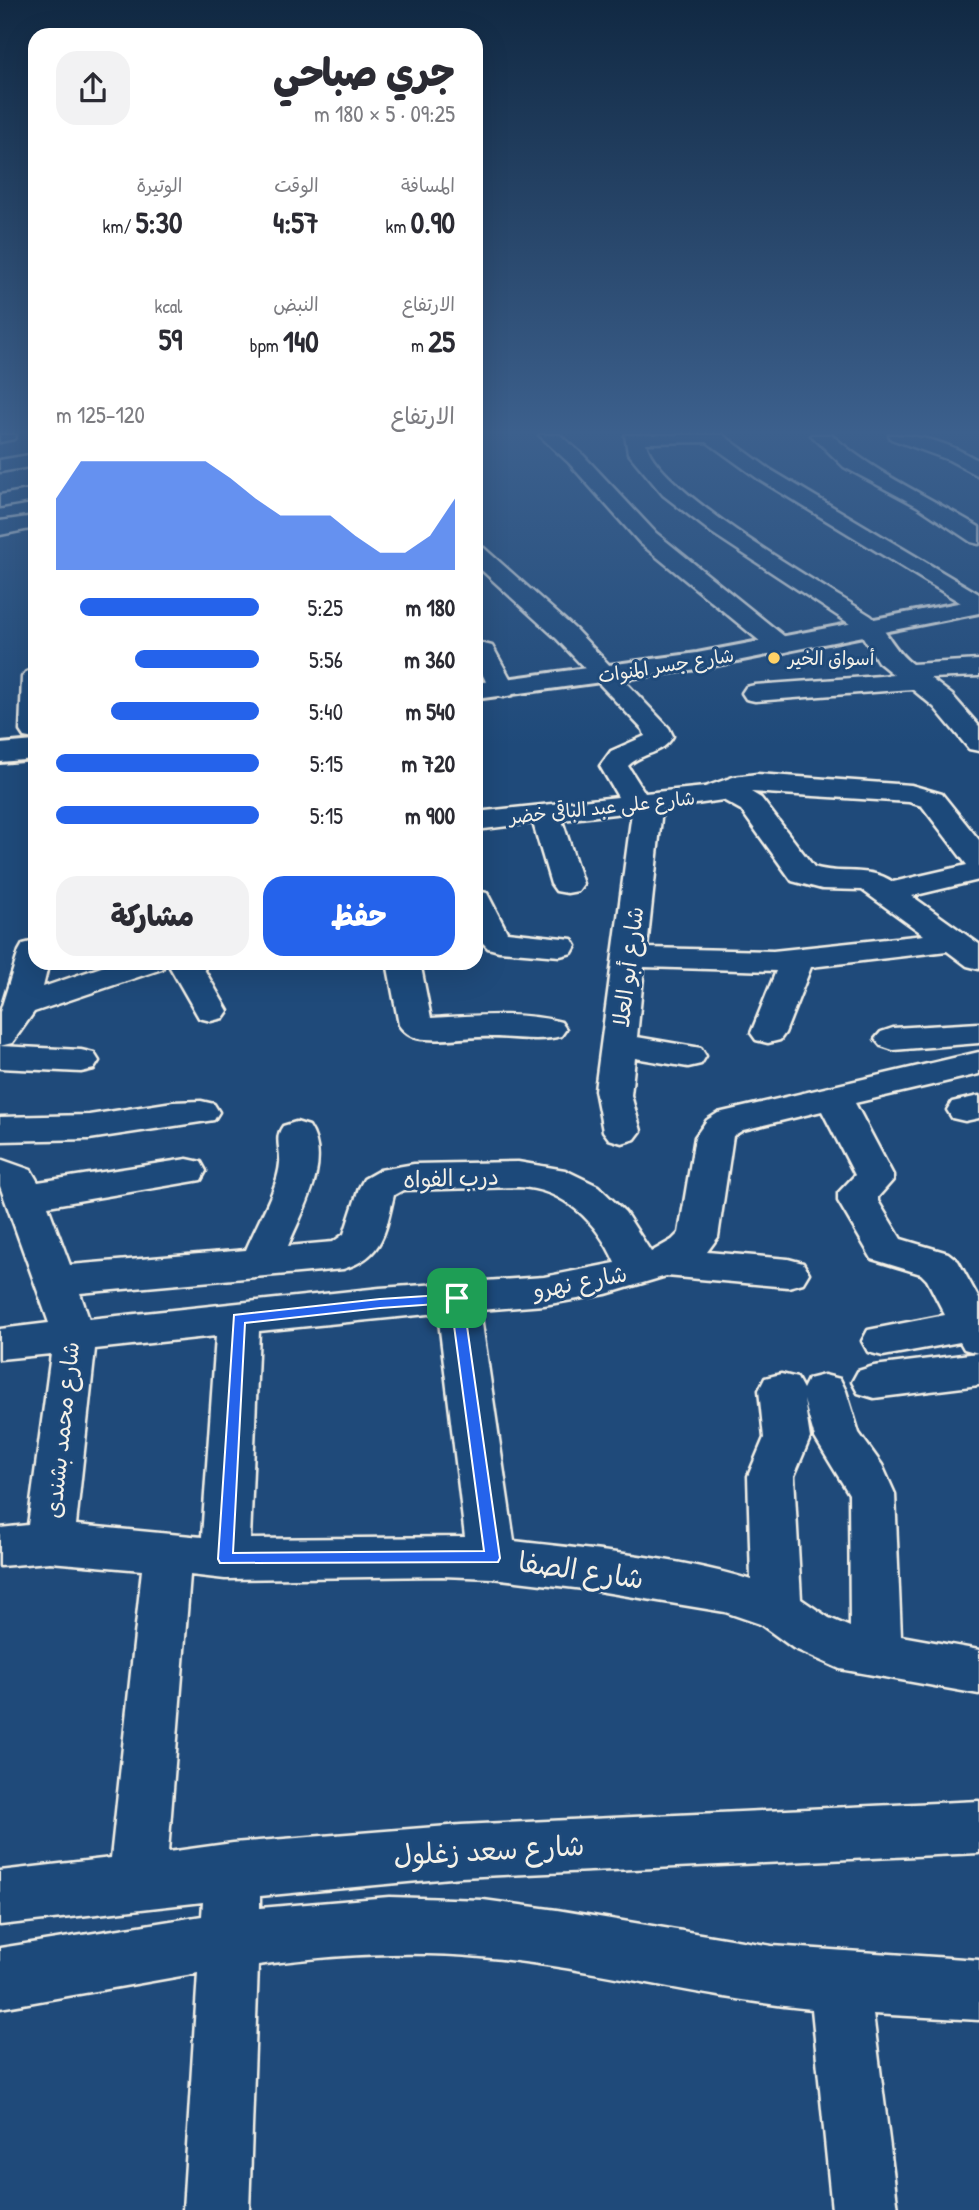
<!DOCTYPE html>
<html lang="ar">
<meta charset="utf-8">
<style>
:root{--surface:#fff;--page:#f2f2f3;--text:#2b2b33;--muted:#7c7c81;--accent:#2563eb}
body{margin:0;font-family:"Patrick Hand","Playpen Sans Arabic",sans-serif;background:var(--page);color:var(--text);direction:rtl;height:100vh;display:flex;flex-direction:column;font-size:26px;white-space:nowrap}
*{box-sizing:border-box;margin:0}
p{font-size:23px;color:var(--muted)}
.icon{flex:none;width:38px;height:38px;fill:none;stroke:currentColor;stroke-width:2;stroke-linecap:round;stroke-linejoin:round}
.map{position:relative;flex:1;overflow:hidden;direction:ltr}
.drawer{position:absolute;left:28px;top:28px;width:455px;height:942px;display:flex;flex-direction:column;background:var(--surface);border-radius:21px;box-shadow:0 7px 28px #0002;direction:rtl}
.drawer>*{flex:none}
.pin{position:absolute;display:grid;place-items:center;width:60px;height:60px;color:#fff;margin:-30px;border-radius:14px;box-shadow:0 4px 10px #0006}
.round{display:grid;place-items:center;flex:none;width:74px;height:74px;border-radius:21px;background:var(--page)}
.head{display:flex;align-items:center;justify-content:space-between;height:119px;padding:0 28px}
h1{font-size:38px;font-weight:800;line-height:52px}
.stats{display:grid;grid-template-columns:repeat(3,1fr);gap:10px;height:119px;padding:7px 28px}
.stats div{display:grid;align-content:center}
.stats b{font-size:30px;font-weight:800}
.stats small{font-size:19px;font-weight:400}
.stats p{font-size:19px}
.chart{height:196px;padding:14px 28px}
.chart p{display:flex;justify-content:space-between}
.chart svg{width:100%;height:126px;margin-top:7px;fill:var(--accent);opacity:.7}
.cta{display:flex;gap:14px;margin-top:auto;padding:14px 28px}
.cta a{flex:1;height:80px;border-radius:21px;background:var(--accent);color:#fff;font-size:28px;font-weight:800;line-height:80px;text-align:center}
.cta a+a{background:var(--page);color:var(--text)}
ul{padding:0 28px;list-style:none;font-size:23px}
li{display:grid;grid-template-columns:112px 84px 1fr;align-items:center;height:52px}
li i{height:18px;border-radius:9px;background:var(--accent)}
.map>svg:first-child{display:block}
.lines{fill:none;stroke-linecap:round;stroke-linejoin:round}
.street-casing{stroke:#f4f1e8;stroke-width:5}
.secondary-casing{stroke:#f4f1e8;stroke-width:6}
.street{fill:#1f4a7a;fill-rule:evenodd}
.secondary{fill:#1f4a7a;fill-rule:evenodd}
.route{fill:#2563eb;stroke:#fff;stroke-width:2;fill-rule:evenodd}
.poi-dot{fill:#ffd166;stroke:#1f4a7a;stroke-width:2.5}
.labels{text-anchor:middle;stroke-width:6;stroke-linejoin:round;paint-order:stroke}
.far-poi-label{font-size:19px;fill:#f4f1e8;stroke:#1f4a7a;text-anchor:start}
.far-street-label{font-size:19px;fill:#f4f1e8;stroke:#1f4a7a}
.street-label{font-size:23px;fill:#f4f1e8;stroke:#1f4a7a}
.near-street-label{font-size:28px;fill:#f4f1e8;stroke:#1f4a7a}
</style>
<div class="map">
<svg width="979" height="2210" viewBox="0 0 979 2210">
<rect width="100%" height="100%" fill="#1f4a7a"/>
<filter id="ink" filterUnits="userSpaceOnUse"><feTurbulence type="fractalNoise" baseFrequency=".0143" numOctaves="2"/><feDisplacementMap in="SourceGraphic" scale="14" xChannelSelector="R" yChannelSelector="G"/><feConvolveMatrix kernelMatrix="1 2 1 2 8 2 1 2 1" color-interpolation-filters="sRGB"/></filter>
<g filter="url(#ink)">
<g class="lines">
<defs>
<g id="street">
<path d="M 0,435 L 16,435 L 14,439 L 0,442 Z"/>
<path d="M 539,435 L 560,435 L 583,455 L 656,533 L 790,641 L 793,646 L 790,651 L 781,653 L 772,651 L 640,543 L 569,463 Z"/>
<path d="M 625,435 L 723,435 L 771,470 L 979,594 L 979,611 L 971,609 L 757,478 L 707,442 L 646,443 C 655,490 826,587 871,616 C 888,631 893,650 912,664 L 979,660 L 979,676 L 930,678 L 952,695 L 979,726 L 979,751 L 969,749 L 934,707 L 912,689 L 755,701 L 746,699 L 742,693 L 746,687 L 755,685 L 894,675 L 878,662 L 860,632 L 853,626 L 712,533 L 663,495 L 628,453 Z"/>
<path d="M 811,435 L 832,435 C 875,474 930,497 979,527 L 979,544 L 971,542 L 917,506 L 844,467 Z"/>
<path d="M 889,435 C 923,435 949,443 979,461 L 979,476 L 949,460 L 891,439 Z"/>
<path d="M 35,454 L 35,466 L 0,472 L 0,460 Z"/>
<path d="M 35,489 L 35,501 L 0,507 L 0,495 Z"/>
<path d="M 35,516 L 35,528 L 0,535 L 0,521 Z"/>
<path d="M 476,546 L 484,548 L 575,629 L 669,728 L 673,736 C 663,755 642,752 628,766 L 645,793 L 705,787 L 733,777 L 757,774 L 911,785 L 942,794 L 979,840 L 979,880 L 912,896 L 979,944 L 979,969 L 967,966 L 947,951 L 811,967 L 785,1033 L 780,1040 L 768,1043 L 756,1040 L 751,1033 L 776,971 L 644,967 L 637,1037 L 701,1048 L 706,1056 L 701,1064 L 688,1067 L 635,1058 L 631,1095 L 641,1131 L 635,1139 L 622,1143 L 609,1139 L 603,1131 L 595,1090 L 632,812 L 562,820 L 583,884 L 578,891 L 567,893 L 556,891 L 551,884 L 533,823 L 476,830 L 476,812 L 618,797 L 600,766 L 611,751 L 645,736 L 643,730 L 557,639 L 476,565 ZM 751,792 L 909,802 L 922,806 L 967,865 L 893,882 C 868,865 841,876 814,867 L 761,798 ZM 723,800 L 741,810 L 792,881 L 822,889 L 862,890 L 924,935 L 773,951 L 647,948 L 662,809 Z"/>
<path d="M 476,642 L 492,646 L 495,651 L 516,689 L 512,695 L 503,697 L 494,695 C 482,677 476,662 476,642 Z"/>
<path d="M 35,669 L 35,739 L 34,739 L 24,737 L 20,731 L 22,677 L 26,672 Z"/>
<path d="M 476,891 L 487,893 L 507,932 L 572,939 L 576,946 L 572,953 L 560,956 L 499,951 L 488,948 L 476,936 Z"/>
<path d="M 35,941 L 35,962 L 49,962 L 43,987 L 116,962 L 166,962 L 162,969 L 34,1012 L 12,1043 L 0,1046 L 81,1050 L 94,1053 L 99,1061 L 94,1069 L 81,1072 L 0,1068 L 0,1012 L 19,951 L 23,944 Z"/>
<path d="M 167,962 L 200,962 L 228,1011 L 223,1018 L 211,1021 L 199,1018 Z"/>
<path d="M 387,962 L 420,962 L 431,1018 C 474,1016 520,1011 561,1022 L 566,1029 L 561,1036 C 539,1042 514,1037 491,1037 C 470,1036 448,1041 426,1039 C 415,1039 405,1034 399,1025 Z"/>
<path d="M 979,1023 L 979,1043 L 893,1050 L 881,1046 L 875,1039 L 881,1032 L 893,1028 Z"/>
<path d="M 979,1052 L 979,1074 L 855,1103 L 893,1175 L 893,1180 L 878,1197 L 878,1201 L 901,1239 L 948,1253 L 958,1261 L 979,1299 L 979,1385 L 874,1398 L 858,1393 L 852,1382 L 858,1371 L 874,1366 L 978,1353 L 964,1349 L 960,1342 L 883,1356 L 868,1352 L 862,1341 L 868,1330 L 945,1315 L 927,1280 L 921,1274 L 872,1259 L 838,1201 L 838,1193 L 855,1175 L 822,1111 L 743,1130 L 733,1136 L 718,1237 L 707,1252 L 788,1259 L 803,1263 L 809,1273 L 803,1283 L 788,1287 L 666,1276 L 606,1294 L 544,1305 L 480,1310 L 514,1541 C 590,1550 678,1557 751,1580 L 748,1476 L 764,1438 L 759,1390 L 765,1378 L 781,1374 L 797,1378 L 803,1389 L 808,1379 L 824,1375 L 840,1379 L 846,1391 L 859,1433 L 882,1465 L 895,1494 L 901,1636 L 979,1650 L 979,1694 L 840,1669 L 793,1648 L 760,1624 L 725,1612 L 592,1590 L 492,1578 L 442,1576 L 225,1579 L 190,1575 L 168,1852 L 233,1843 L 461,1825 L 979,1801 L 979,1853 L 461,1877 L 260,1896 L 260,1908 L 389,1897 L 483,1900 L 557,1910 L 772,1946 L 979,1960 L 979,2020 L 873,2014 L 898,2210 L 832,2210 L 812,2009 C 700,1998 592,1967 481,1957 C 406,1950 332,1955 258,1965 L 249,2210 L 183,2210 L 198,1973 L 0,2008 L 0,1948 L 202,1916 L 203,1902 L 0,1925 L 0,1871 L 111,1858 L 142,1570 L 50,1562 L 0,1566 L 0,1528 L 28,1525 L 51,1354 L 0,1359 L 0,1329 L 49,1323 L 0,1186 L 0,1159 L 31,1170 L 38,1182 L 187,1159 L 201,1162 L 206,1171 L 201,1180 L 48,1206 L 70,1265 L 246,1250 C 256,1225 278,1189 280,1163 C 281,1148 274,1138 283,1126 L 296,1122 L 309,1126 C 333,1162 302,1211 288,1246 L 333,1242 L 344,1234 L 359,1188 L 364,1179 L 380,1170 L 414,1164 L 518,1162 L 565,1170 L 598,1186 L 625,1212 L 651,1252 L 672,1240 L 679,1233 L 695,1137 L 707,1120 L 718,1113 ZM 518,1187 C 564,1188 598,1223 615,1263 L 544,1277 L 380,1288 L 89,1319 L 80,1293 L 343,1269 C 384,1257 385,1231 394,1195 L 403,1190 ZM 438,1313 L 465,1537 L 250,1539 L 259,1331 ZM 216,1336 L 202,1537 L 76,1525 L 95,1349 ZM 804,1400 L 815,1438 L 849,1494 L 850,1627 L 829,1618 L 801,1599 L 794,1476 L 810,1438 Z"/>
<path d="M 979,1096 L 979,1118 L 965,1121 L 952,1118 L 947,1110 L 952,1102 Z"/>
<path d="M 201,1101 L 214,1104 L 219,1112 L 214,1120 L 89,1139 L 0,1141 L 0,1117 L 89,1115 L 173,1102 Z"/>
</g>
<g id="secondary">
<path d="M 979,599 L 979,613 L 697,669 L 476,699 L 476,683 L 697,653 Z"/>
<path d="M 35,741 L 35,759 L 0,762 L 0,744 Z"/>
</g>
</defs>
<use href="#street" class="street-casing"/>
<use href="#secondary" class="secondary-casing"/>
<use href="#street" class="street"/>
<use href="#secondary" class="secondary"/>
</g>
</g>
<linearGradient id="sky" x2="0" y2="1"><stop stop-color="#112943"/><stop offset="0.58" stop-color="#3c608d"/><stop offset="1" stop-color="#3c608d" stop-opacity="0"/></linearGradient>
<rect width="979" height="745" fill="url(#sky)"/>
<path class="route" d="M 457,1294 L 463,1298 L 500,1558 L 498,1562 L 220,1563 L 218,1559 L 234,1315 L 380,1299 ZM 451,1303 L 484,1551 L 233,1553 L 245,1323 L 380,1308 Z"/>
<circle class="poi-dot" cx="774" cy="658" r="7"/>
<g class="labels">
<g class="far-poi-label">
<text x="788" y="665">أسواق الخير</text>
</g>
<g class="far-street-label">
<text transform="translate(666 665) rotate(-9)" y="7">شارع جسر المنوات</text>
<text transform="translate(602 807) rotate(-6)" y="7">شارع على عبد الباقى خضر</text>
</g>
<g class="street-label">
<text transform="translate(628 967) rotate(-83)" y="8">شارع أبو العلا</text>
<text transform="translate(451 1178) rotate(-2)" y="8">درب الفواه</text>
<text transform="translate(580 1282) rotate(-11)" y="8">شارع نهرو</text>
<text transform="translate(62 1430) rotate(-84)" y="8">شارع محمد بشندى</text>
</g>
<g class="near-street-label">
<text transform="translate(581 1570) rotate(8)" y="10">شارع الصفا</text>
<text transform="translate(489 1850) rotate(-3)" y="10">شارع سعد زغلول</text>
</g>
</g>
</svg>
<div class="pin" style="left:457px;top:1298px;background:#1e9e55"><svg class="icon" aria-label="arrive" viewBox="0 0 24 24"><path d="M6 21V4h12l-3 4 3 4H6"/></svg></div>
<section class="drawer">
<div class="head"><div><h1>جري صباحي</h1><p>09:25 · 5 × 180 m</p></div><a class="round"><svg class="icon" aria-label="share" viewBox="0 0 24 24"><path d="M12 15V3M7 8l5-5 5 5M5 13v7h14v-7"/></svg></a></div>
<div class="stats">
<div><p>المسافة</p><b>0.90<small> km</small></b></div>
<div><p>الوقت</p><b>4:57</b></div>
<div><p>الوتيرة</p><b>5:30<small> /km</small></b></div>
</div>
<div class="stats">
<div><p>الارتفاع</p><b>25<small> m</small></b></div>
<div><p>النبض</p><b>140<small> bpm</small></b></div>
<div><p>kcal</p><b>59</b></div>
</div>
<div class="chart"><p><span>الارتفاع</span>120–125 m</p>
<svg viewBox="0 0 160 44" preserveAspectRatio="none"><path d="M0 44V19L10 6L20 6L30 6L40 6L50 6L60 6L70 12L80 19L90 25L100 25L110 25L120 32L130 38L140 38L150 32L160 19V44z"/></svg>
</div>
<ul>
<li><b>180 m</b>5:25<i style="width:88%"></i></li>
<li><b>360 m</b>5:56<i style="width:61%"></i></li>
<li><b>540 m</b>5:40<i style="width:73%"></i></li>
<li><b>720 m</b>5:15<i style="width:100%"></i></li>
<li><b>900 m</b>5:15<i style="width:100%"></i></li>
</ul>
<div class="cta"><a>حفظ</a><a>مشاركة</a></div>
</section>
</div>
